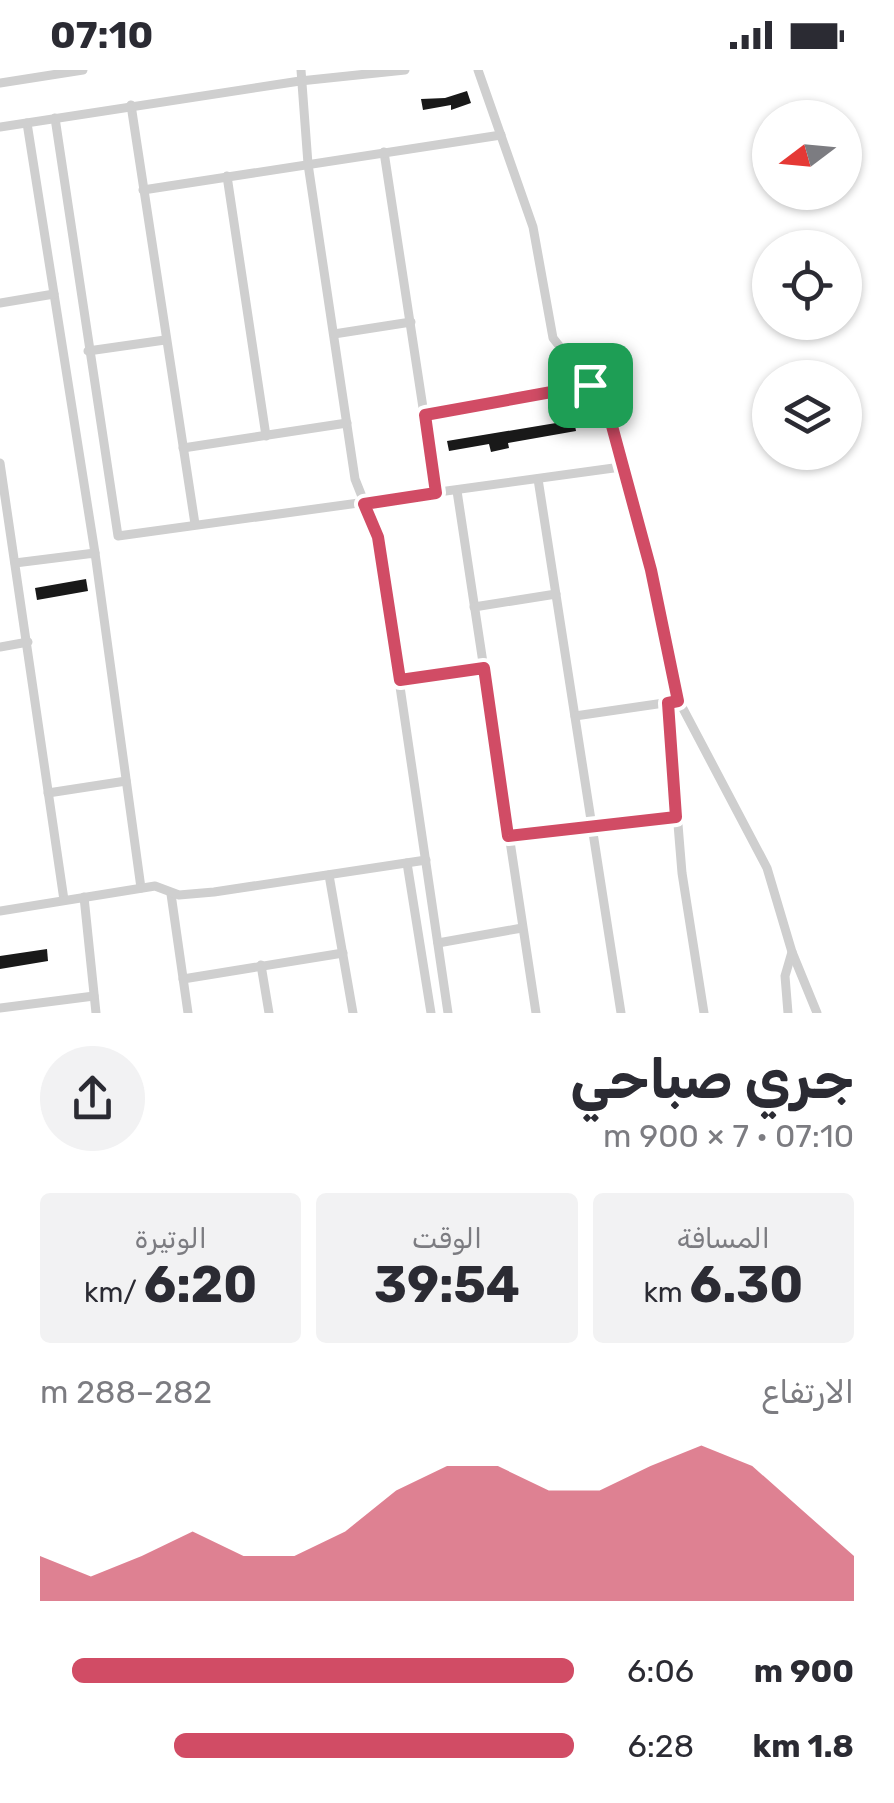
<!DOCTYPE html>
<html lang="ar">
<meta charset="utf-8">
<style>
:root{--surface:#fff;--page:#f2f2f3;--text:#2b2b33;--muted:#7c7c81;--accent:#d14c65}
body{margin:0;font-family:Rubik,"Noto Sans Arabic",sans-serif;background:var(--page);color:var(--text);direction:rtl;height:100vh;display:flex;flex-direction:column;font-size:38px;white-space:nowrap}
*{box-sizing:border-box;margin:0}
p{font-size:32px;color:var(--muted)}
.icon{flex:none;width:55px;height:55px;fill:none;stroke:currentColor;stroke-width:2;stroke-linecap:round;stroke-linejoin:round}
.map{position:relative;height:943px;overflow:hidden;direction:ltr}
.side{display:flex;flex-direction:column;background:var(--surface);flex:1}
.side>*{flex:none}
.needle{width:65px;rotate:254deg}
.buttons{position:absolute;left:752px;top:30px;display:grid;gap:20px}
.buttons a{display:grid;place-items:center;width:110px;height:110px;border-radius:50%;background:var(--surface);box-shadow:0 2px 8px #0004;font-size:50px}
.pin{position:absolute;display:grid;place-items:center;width:85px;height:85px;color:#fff;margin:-42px;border-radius:20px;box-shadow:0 5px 15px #0006}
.round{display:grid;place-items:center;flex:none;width:105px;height:105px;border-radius:52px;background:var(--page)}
.summary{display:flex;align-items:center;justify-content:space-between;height:170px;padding:0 40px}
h1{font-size:55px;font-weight:700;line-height:75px}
.metrics{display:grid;grid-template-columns:repeat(3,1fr);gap:15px;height:170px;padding:10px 40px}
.metrics div{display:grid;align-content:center;border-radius:10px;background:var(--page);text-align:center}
.metrics b{font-size:50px;font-weight:700}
.metrics small{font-size:28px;font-weight:400}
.metrics p{font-size:28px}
.chart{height:280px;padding:20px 40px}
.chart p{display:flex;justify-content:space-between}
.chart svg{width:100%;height:180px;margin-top:10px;fill:var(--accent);opacity:.7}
ul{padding:0 40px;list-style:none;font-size:32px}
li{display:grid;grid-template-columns:160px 120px 1fr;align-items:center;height:75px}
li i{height:25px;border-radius:12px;background:var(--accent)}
.status{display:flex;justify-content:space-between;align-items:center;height:70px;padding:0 50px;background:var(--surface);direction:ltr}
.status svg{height:28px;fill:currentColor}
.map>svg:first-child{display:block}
.building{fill:#191919}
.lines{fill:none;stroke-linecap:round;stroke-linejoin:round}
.minor{stroke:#cfcfcf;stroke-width:9}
.route-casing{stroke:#fff;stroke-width:20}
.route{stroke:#d14c65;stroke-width:12}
</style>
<div class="status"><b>07:10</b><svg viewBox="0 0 49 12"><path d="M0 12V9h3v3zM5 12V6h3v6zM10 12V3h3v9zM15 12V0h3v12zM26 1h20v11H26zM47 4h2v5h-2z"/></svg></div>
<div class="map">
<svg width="894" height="943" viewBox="0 0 894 943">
<rect width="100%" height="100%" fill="#fff"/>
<g class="building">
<path d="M 467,21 L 471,33 L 451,40 L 451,35 L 423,40 L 421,29 L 445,28 Z"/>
<path d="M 574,350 L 576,361 L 508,373 L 509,378 L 491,382 L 489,374 L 449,381 L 447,371 Z"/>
<path d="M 86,509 L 88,521 L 37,530 L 35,518 Z"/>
<path d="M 47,879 L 48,891 L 0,899 L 0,886 Z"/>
</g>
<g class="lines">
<g class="minor">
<path d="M 301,0 L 308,94 L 355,409 L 378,467 L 448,943"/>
<path d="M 478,0 L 533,157 L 553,268 L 590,315 L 611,357 L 651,499 L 679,631 L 767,798 L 792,882 L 817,943"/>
<path d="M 0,13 L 83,0"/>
<path d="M 131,35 L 195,454"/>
<path d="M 55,48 L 118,466 L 621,397"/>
<path d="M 27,53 L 95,483"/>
<path d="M 0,57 L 300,11 L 405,0"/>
<path d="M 384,82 L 436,423"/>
<path d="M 227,106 L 266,366"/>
<path d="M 143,120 L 501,65"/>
<path d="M 0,233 L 54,224"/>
<path d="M 334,264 L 411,252"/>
<path d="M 88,281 L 165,270"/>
<path d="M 425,345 L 590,315"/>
<path d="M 183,378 L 347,353"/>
<path d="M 0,393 L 64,830"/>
<path d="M 538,409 L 621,943"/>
<path d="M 457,421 L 536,943"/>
<path d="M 15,493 L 95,483 L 141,818"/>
<path d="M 474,537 L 556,524"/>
<path d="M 0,577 L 28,572"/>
<path d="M 400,610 L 483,598"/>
<path d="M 668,633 L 682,803 L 704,943"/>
<path d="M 575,646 L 671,632"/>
<path d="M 48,723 L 126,711"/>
<path d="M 509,766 L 676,747"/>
<path d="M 407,793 L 431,943"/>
<path d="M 329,805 L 353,943"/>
<path d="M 171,824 L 188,943"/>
<path d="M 84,827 L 96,943"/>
<path d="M 0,841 L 155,816 L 179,825 L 214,822 L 426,790"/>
<path d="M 438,873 L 522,858"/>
<path d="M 261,895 L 269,943"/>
<path d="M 183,909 L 343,883"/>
<path d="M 0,938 L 94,926"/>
<path d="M 788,943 L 785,906 L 792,882"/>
</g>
</g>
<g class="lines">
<defs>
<path id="route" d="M 590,315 L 612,356 L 651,500 L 678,631 L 668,633 L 676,747 L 508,766 L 484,598 L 400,610 L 378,467 L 364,434 L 436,423 L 425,345 Z"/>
</defs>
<use href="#route" class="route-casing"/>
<use href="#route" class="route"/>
</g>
</svg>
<div class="buttons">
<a><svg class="needle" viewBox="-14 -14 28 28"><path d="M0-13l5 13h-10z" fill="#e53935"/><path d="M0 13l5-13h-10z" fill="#7c7c81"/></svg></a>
<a><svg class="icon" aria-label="locate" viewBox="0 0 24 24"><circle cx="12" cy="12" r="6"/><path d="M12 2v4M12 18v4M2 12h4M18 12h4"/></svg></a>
<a><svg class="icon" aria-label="layers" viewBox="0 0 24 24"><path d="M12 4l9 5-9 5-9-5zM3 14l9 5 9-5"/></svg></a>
</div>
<div class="pin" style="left:590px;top:315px;background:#1e9e55"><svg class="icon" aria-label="arrive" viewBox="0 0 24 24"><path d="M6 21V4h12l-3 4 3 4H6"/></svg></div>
</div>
<section class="side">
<div class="summary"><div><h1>جري صباحي</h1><p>07:10 · 7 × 900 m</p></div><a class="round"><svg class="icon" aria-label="share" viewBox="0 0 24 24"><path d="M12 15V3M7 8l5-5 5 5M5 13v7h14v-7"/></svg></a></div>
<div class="metrics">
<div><p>المسافة</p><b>6.30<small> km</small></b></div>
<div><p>الوقت</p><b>39:54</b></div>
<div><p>الوتيرة</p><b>6:20<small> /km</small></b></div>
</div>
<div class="chart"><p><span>الارتفاع</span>282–288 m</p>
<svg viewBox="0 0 160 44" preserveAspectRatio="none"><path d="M0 44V33L10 38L20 33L30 27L40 33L50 33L60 27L70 17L80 11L90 11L100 17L110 17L120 11L130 6L140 11L150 22L160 33V44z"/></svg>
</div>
<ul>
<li><b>900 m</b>6:06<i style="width:94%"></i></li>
<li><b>1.8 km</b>6:28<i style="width:75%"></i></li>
</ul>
</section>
